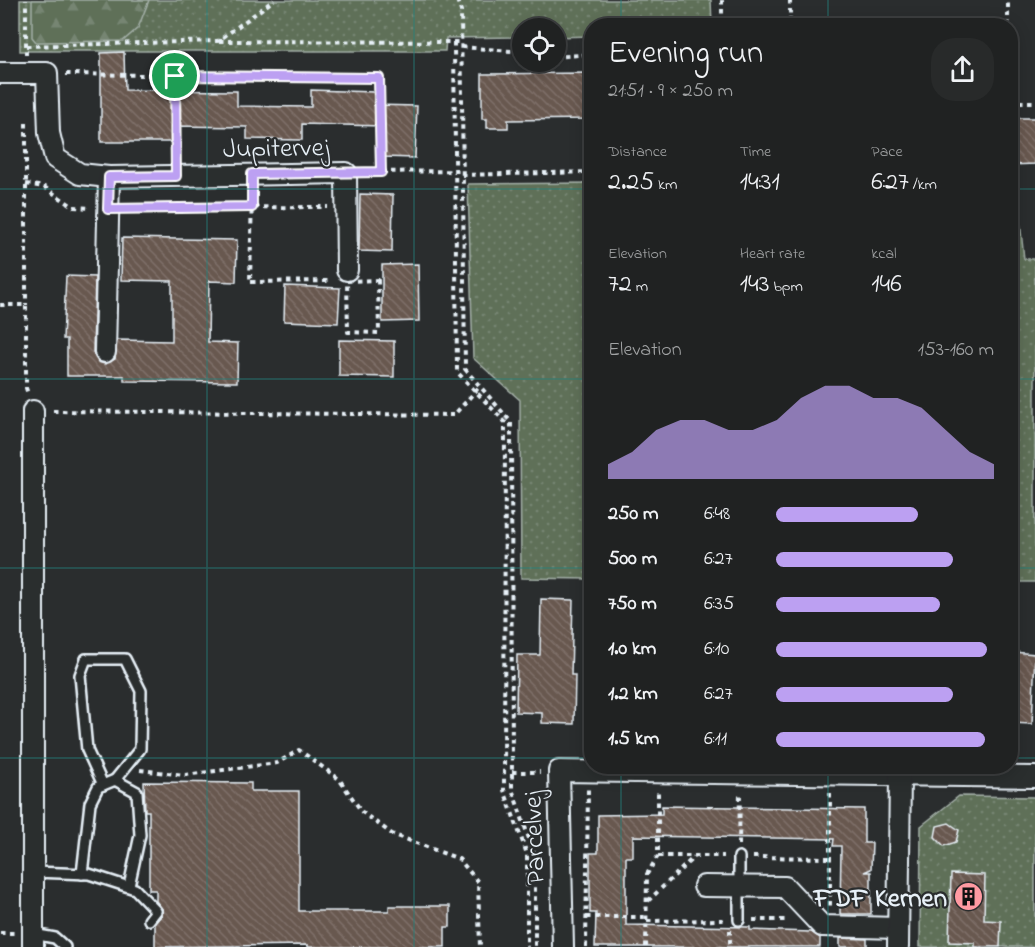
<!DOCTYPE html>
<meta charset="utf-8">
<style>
:root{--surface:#202222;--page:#282a2a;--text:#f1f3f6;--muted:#a2a4a5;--line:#3d3f40;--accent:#bca0f2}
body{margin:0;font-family:"Indie Flower",sans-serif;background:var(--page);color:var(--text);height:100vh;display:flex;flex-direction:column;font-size:22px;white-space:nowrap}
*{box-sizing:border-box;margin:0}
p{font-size:20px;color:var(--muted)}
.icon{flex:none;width:33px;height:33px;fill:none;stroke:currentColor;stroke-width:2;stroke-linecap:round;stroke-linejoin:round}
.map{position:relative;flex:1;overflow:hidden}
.sheet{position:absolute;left:584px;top:18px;width:434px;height:756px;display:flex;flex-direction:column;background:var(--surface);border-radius:24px;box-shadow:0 3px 15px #0003,0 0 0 2px var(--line)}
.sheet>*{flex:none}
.buttons{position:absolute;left:512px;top:18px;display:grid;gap:12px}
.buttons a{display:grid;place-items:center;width:54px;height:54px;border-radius:50%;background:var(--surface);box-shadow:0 3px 15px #0003,0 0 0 2px var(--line);font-size:30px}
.pin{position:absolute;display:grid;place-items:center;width:51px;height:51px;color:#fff;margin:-26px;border:3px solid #fff;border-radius:50%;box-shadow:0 2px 6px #0007}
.round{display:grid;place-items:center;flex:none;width:63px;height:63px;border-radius:24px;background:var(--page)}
.head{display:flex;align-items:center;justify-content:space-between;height:102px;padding:0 24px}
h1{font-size:33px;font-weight:600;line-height:45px}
.stats{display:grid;grid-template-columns:repeat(3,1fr);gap:9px;height:102px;padding:6px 24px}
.stats div{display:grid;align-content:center}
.stats b{font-size:26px;font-weight:600}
.stats small{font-size:16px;font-weight:400}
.stats p{font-size:16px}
.chart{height:168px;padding:12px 24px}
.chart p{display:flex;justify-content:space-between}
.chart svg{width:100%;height:108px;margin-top:6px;fill:var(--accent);opacity:.7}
ul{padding:0 24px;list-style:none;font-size:20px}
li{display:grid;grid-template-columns:96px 72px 1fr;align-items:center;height:45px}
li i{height:15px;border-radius:8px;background:var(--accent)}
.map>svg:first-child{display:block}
.grass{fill:url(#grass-dots);stroke:#a4b0a8;stroke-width:1.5}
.forest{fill:url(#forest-firs);stroke:#a4b0a8;stroke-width:1.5}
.building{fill:url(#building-back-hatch);stroke:#e8f1f8;stroke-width:1.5}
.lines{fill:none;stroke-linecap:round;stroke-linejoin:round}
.lane-casing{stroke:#e8f1f8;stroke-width:14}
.street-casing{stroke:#e8f1f8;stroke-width:24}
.path{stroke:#e8f1f8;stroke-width:4;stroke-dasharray:4.5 4.5;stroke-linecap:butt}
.lane{stroke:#2a2d2e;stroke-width:9}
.street{stroke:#2a2d2e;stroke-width:20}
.route-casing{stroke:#fff;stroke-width:12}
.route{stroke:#bca0f2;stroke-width:8}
.grid{fill:none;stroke:#25827c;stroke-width:1.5;stroke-opacity:0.55}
.labels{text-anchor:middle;stroke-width:4.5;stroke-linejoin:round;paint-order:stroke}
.street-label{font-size:27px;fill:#e8f1f8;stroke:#2a2d2e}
.poi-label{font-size:27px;font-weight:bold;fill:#e8f1f8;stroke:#2a2d2e;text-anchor:end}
</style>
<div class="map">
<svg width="1035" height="947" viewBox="0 0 1035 947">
<defs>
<pattern id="grass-dots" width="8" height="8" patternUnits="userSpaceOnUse" patternTransform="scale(1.5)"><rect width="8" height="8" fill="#5f7059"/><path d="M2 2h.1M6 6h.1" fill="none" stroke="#768572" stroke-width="1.8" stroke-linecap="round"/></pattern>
<pattern id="forest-firs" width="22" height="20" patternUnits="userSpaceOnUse" patternTransform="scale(1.5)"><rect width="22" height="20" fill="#5f7059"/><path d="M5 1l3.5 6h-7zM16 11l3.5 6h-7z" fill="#768572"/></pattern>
<pattern id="building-back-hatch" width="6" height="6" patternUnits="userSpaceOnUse" patternTransform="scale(1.5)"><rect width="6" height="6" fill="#68584f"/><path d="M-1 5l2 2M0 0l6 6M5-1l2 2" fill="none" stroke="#7e7069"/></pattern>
</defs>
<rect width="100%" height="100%" fill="#2a2d2e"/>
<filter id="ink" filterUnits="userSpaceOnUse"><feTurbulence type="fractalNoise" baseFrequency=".0167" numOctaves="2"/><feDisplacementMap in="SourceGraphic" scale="12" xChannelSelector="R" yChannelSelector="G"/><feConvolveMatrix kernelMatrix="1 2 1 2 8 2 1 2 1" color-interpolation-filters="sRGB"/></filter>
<g filter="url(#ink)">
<g class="grass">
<path d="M 20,0 L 711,0 L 712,25 L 591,26 L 591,36 L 555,37 L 555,28 L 522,28 L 522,37 L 446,38 L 445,51 L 20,51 Z"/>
<path d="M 591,183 L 591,579 L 521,578 L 520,400 L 473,358 L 468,184 Z"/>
<path d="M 1010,221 L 1020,221 L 1024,259 L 1035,259 L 1035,582 L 1010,582 Z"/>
<path d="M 959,796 L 1035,797 L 1035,947 L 920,947 L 921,826 Z"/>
</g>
<path class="forest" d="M 32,0 L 149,0 L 138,28 L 123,41 L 36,42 L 32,37 Z"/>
<g class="building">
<path d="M 124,52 L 125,90 L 237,91 L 237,106 L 311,107 L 311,90 L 374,92 L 374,105 L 417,106 L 415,158 L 383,157 L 383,126 L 302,124 L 302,140 L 247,139 L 247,127 L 171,126 L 171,142 L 101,142 L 101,53 Z"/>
<path d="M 591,73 L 591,119 L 508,120 L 508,128 L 487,128 L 487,119 L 482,119 L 482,74 Z"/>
<path d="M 1010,118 L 1035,118 L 1035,164 L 1010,165 Z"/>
<path d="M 360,194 L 393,195 L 392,252 L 359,251 Z"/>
<path d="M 122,238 L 237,240 L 236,282 L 209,281 L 208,342 L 238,343 L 237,382 L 124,381 L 124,376 L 67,376 L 67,339 L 63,339 L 66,276 L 95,277 L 93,352 L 98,362 L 105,364 L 115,359 L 117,340 L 172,341 L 172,281 L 121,280 Z"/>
<path d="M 418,264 L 419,321 L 382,322 L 382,265 Z"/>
<path d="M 285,286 L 340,288 L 338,323 L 284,321 Z"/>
<path d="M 339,340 L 394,341 L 394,377 L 339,376 Z"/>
<path d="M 541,599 L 573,600 L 571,675 L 575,675 L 574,724 L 542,723 L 542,713 L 516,712 L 517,655 L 540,655 Z"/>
<path d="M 1013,652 L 1035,654 L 1032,724 L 1010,723 Z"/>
<path d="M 144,782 L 251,783 L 251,791 L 299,791 L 299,911 L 389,911 L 389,906 L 450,906 L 450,927 L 445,927 L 445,947 L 308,947 L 308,945 L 155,947 L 155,923 L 162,915 L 163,910 L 156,901 L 156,890 L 149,890 L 149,811 L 145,811 Z"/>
<path d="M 662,806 L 864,809 L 864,843 L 872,843 L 871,869 L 864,872 L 871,872 L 871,914 L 840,914 L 841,846 L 833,846 L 834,839 L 633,836 L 633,857 L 626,857 L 626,925 L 750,927 L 750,930 L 811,932 L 820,938 L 820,947 L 595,947 L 596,913 L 590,913 L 590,853 L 598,853 L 598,815 L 662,814 Z"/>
<path d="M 949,823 L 959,830 L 956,842 L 944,846 L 935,837 L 937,826 Z"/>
<path d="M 951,874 L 985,875 L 984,920 L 1001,921 L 1000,947 L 975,947 L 975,943 L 949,942 Z"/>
<path d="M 840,938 L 867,939 L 867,947 L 840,947 Z"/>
</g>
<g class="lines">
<defs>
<g id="lane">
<path d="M 103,785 L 87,750 L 80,675 L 86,659 L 125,659 L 141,691 L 140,749 L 115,780"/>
<path d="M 739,857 L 739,920"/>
<path d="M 33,872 L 89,874 L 135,889 L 156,911 L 149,920"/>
<path d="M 82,874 L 90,803 L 98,787 L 115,780 L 137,792 L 140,835 L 129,886"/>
<path d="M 33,934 L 55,938 L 65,947"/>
</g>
<g id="street">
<path d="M 0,73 L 47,73 L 49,133 L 55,158 L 80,174 L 109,177 L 346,173 L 347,270"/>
<path d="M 105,352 L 109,177"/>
<path d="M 33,411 L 33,947"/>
<path d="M 704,886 L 785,887 L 822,926 L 898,928"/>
<path d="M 563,947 L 559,771 L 1035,777"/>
<path d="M 898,947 L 900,775"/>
</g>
</defs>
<use href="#lane" class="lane-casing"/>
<use href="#street" class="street-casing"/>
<g class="path">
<path d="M 457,0 L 461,11 L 465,369 L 511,422 L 512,789 L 535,856 L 535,947"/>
<path d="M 722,0 L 722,26"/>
<path d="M 790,0 L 790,26"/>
<path d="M 1008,26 L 1008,0"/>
<path d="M 219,41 L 461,42"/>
<path d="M 454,42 L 457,372 L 505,422 L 504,790 L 527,854 L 527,947"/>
<path d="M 26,46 L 218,41 L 274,0"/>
<path d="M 462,47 L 522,52"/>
<path d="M 26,55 L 26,0"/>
<path d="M 555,57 L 591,54"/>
<path d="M 66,74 L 379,78 L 381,172"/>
<path d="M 175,76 L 176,156"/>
<path d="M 1010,102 L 1035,102"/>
<path d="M 26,123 L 26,305"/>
<path d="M 364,172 L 462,171"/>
<path d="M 462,175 L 591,172"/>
<path d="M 26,184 L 44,187 L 74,207 L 91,208"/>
<path d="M 252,193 L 250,282 L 331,281"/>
<path d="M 128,208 L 328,207"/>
<path d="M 378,280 L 379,333 L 348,332 L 347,281 Z"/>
<path d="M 0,305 L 26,305 L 26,388 L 28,394"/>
<path d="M 53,411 L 454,415 L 480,386"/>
<path d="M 140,770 L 185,775 L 277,763 L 299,750 L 339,779 L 362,812 L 392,834 L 459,859 L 478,882 L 480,947"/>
<path d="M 512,772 L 540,772"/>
<path d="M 830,793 L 830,906"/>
<path d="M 739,845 L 740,792"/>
<path d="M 658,856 L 724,856"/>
<path d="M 753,857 L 830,858"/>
<path d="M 648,901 L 694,857"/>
<path d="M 586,917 L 647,917"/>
<path d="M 753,920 L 787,920"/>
<path d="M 647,921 L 724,920"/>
<path d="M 730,930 L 730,947"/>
<path d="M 0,933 L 14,933"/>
<path d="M 586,947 L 588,789"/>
<path d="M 646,947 L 647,874 L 658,856 L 658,792"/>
</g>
<use href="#lane" class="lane"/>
<use href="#street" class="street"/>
</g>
</g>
<g class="lines" filter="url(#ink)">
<defs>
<path id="route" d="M 175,76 L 379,78 L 381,172 L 252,174 L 252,207 L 108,209 L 109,177 L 176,176 Z"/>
</defs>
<use href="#route" class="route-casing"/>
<use href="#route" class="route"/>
</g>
<path class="grid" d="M 207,0 L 207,947M 414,0 L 414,947M 621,0 L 621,26M 828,0 L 828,26M 0,189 L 591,189M 1010,189 L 1035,189M 0,379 L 591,379M 1010,379 L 1035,379M 0,568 L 591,568M 1010,568 L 1035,568M 0,758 L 591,758M 1010,758 L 1035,758M 621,766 L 621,947M 828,766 L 828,947"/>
<defs>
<symbol id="building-disc" viewBox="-11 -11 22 22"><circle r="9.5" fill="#ff9aa2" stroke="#2a2d2e"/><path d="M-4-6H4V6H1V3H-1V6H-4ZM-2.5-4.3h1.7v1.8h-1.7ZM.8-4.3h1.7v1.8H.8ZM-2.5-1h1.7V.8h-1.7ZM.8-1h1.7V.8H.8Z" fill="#111"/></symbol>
</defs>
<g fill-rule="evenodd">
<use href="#building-disc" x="952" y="880" width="33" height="33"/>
</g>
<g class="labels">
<g class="street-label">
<text transform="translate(276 147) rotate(-1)" y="9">Jupitervej</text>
<text transform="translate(533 838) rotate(-92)" y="9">Parcelvej</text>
</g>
<g class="poi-label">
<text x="947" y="906">FDF Kernen</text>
</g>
</g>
</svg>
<div class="buttons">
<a><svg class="icon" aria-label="locate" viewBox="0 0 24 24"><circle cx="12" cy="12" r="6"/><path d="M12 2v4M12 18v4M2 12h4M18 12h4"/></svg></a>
</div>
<div class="pin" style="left:175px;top:76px;background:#1e9e55"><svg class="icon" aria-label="arrive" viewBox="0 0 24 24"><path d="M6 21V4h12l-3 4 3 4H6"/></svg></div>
<section class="sheet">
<div class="head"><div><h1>Evening run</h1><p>21:51 · 9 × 250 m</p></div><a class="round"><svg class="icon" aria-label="share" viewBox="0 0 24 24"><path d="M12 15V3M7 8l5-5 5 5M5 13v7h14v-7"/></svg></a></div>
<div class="stats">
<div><p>Distance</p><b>2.25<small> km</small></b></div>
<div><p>Time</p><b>14:31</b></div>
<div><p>Pace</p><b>6:27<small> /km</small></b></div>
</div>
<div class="stats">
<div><p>Elevation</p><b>72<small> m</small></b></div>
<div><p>Heart rate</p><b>143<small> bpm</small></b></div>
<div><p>kcal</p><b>146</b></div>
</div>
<div class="chart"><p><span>Elevation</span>153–160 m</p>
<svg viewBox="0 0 160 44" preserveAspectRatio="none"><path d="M0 44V38L10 33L20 24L30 20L40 20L50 24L60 24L70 20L80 11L90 6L100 6L110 11L120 11L130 15L140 24L150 33L160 38V44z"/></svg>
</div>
<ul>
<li><b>250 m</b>6:48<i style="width:65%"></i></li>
<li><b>500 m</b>6:27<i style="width:81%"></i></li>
<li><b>750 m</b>6:35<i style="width:75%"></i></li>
<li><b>1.0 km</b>6:10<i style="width:97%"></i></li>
<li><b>1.2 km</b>6:27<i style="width:81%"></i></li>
<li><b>1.5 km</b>6:11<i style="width:96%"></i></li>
</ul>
</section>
</div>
